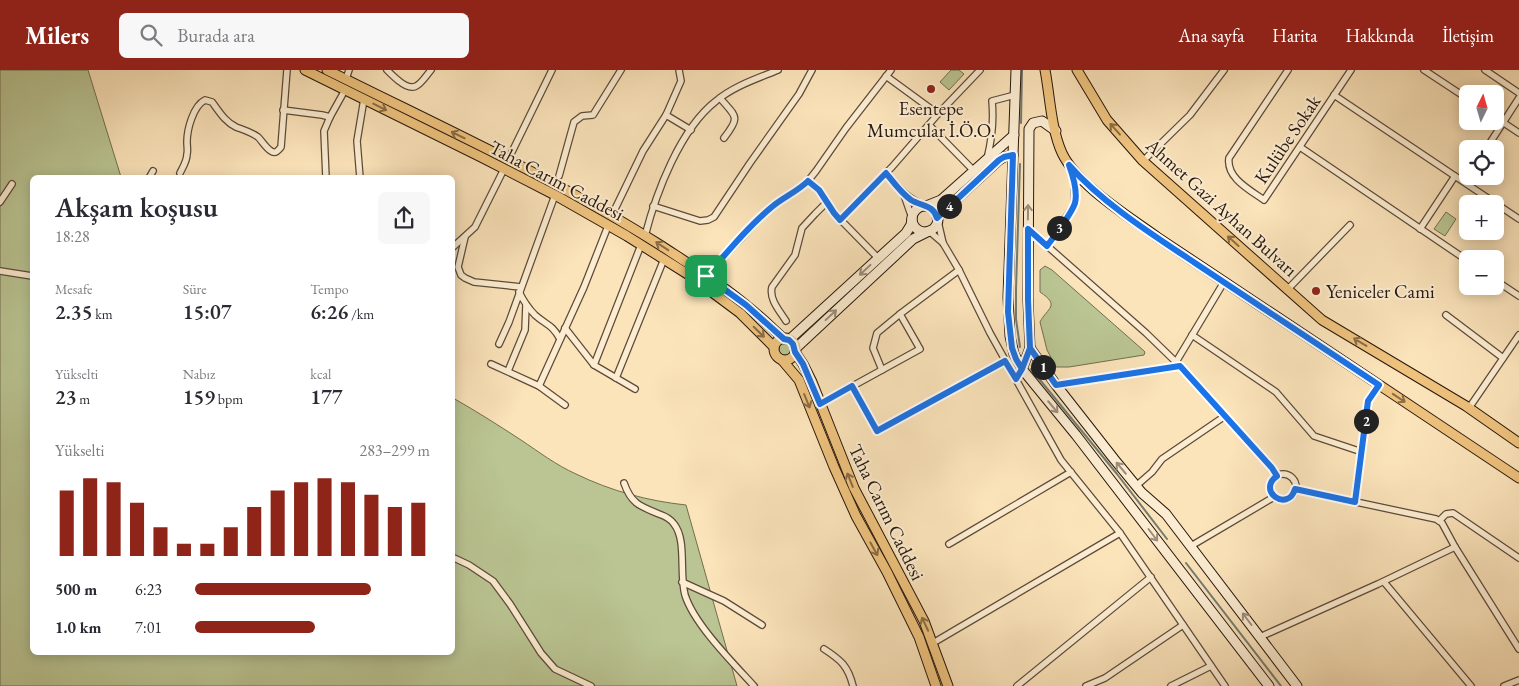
<!DOCTYPE html>
<html lang="tr">
<meta charset="utf-8">
<style>
:root{--surface:#fff;--page:#f7f7f7;--text:#2b2b33;--muted:#7c7c81;--accent:#8f2418}
body{margin:0;font-family:"EB Garamond",serif;background:var(--page);color:var(--text);height:100vh;display:flex;flex-direction:column;font-size:19px;white-space:nowrap}
*{box-sizing:border-box;margin:0}
p{font-size:16px;color:var(--muted)}
.icon{flex:none;width:28px;height:28px;fill:none;stroke:currentColor;stroke-width:2;stroke-linecap:round;stroke-linejoin:round}
.map{position:relative;flex:1;overflow:hidden}
.drawer{position:absolute;left:30px;top:105px;width:425px;height:480px;display:flex;flex-direction:column;background:var(--surface);border-radius:8px;box-shadow:0 2px 12px #0003}
.drawer>*{flex:none}
.needle{width:32px;rotate:5deg}
.fabs{position:absolute;left:1459px;top:15px;display:grid;gap:10px}
.fabs a{display:grid;place-items:center;width:45px;height:45px;border-radius:8px;background:var(--surface);box-shadow:0 2px 12px #0003;font-size:25px}
.pin{position:absolute;display:grid;place-items:center;width:42px;height:42px;color:#fff;margin:-21px;border-radius:10px;box-shadow:0 2px 8px #0006}
.km{position:absolute;width:25px;height:25px;margin:-12px;border-radius:50%;background:#222;color:#fff;font-size:14px;line-height:25px;text-align:center}
.round{display:grid;place-items:center;flex:none;width:52px;height:52px;border-radius:8px;background:var(--page)}
.summary{display:flex;align-items:center;justify-content:space-between;height:85px;padding:0 25px}
h1{font-size:28px;font-weight:600;line-height:38px}
.figures{display:grid;grid-template-columns:repeat(3,1fr);gap:8px;height:85px;padding:5px 25px}
.figures div{display:grid;align-content:center}
.figures b{font-size:21px;font-weight:600}
.figures small{font-size:14px;font-weight:400}
.figures p{font-size:14px}
.chart{height:140px;padding:10px 25px}
.chart p{display:flex;justify-content:space-between}
.chart svg{width:100%;height:90px;margin-top:5px;stroke:var(--accent);stroke-width:6}
ul{padding:0 25px;list-style:none;font-size:16px}
li{display:grid;grid-template-columns:80px 60px 1fr;align-items:center;height:38px}
li i{height:12px;border-radius:6px;background:var(--accent)}
header{display:flex;align-items:center;gap:30px;box-sizing:border-box;height:70px;padding:0 25px;background:var(--accent);color:#fff}
header strong{font-size:24px}
nav{display:flex;gap:28px;margin-inline-start:auto;font-size:18px}
.search{width:350px;height:45px;background:var(--page);display:flex;align-items:center;gap:12px;box-sizing:border-box;padding:0 18px;border-radius:8px;color:var(--muted);font-size:19px}
.map>svg:first-child{display:block}
.green{fill:#bac593;stroke:#716e50}
.lines{fill:none;stroke-linecap:round;stroke-linejoin:round}
.stream{stroke:#717b73;stroke-width:2}
.street-casing{stroke:#5d4a38;stroke-width:8}
.secondary-casing{stroke:#28170c;stroke-width:11}
.primary-casing{stroke:#28170c;stroke-width:11}
.street{stroke:#fcedd2;stroke-width:5.5}
.secondary{stroke:#fcedd2;stroke-width:9}
.primary{stroke:#eec27d;stroke-width:9}
.oneway{stroke:#8b6c44}
.oneway2{stroke:#9d8d79}
.route-casing{stroke:#fff;stroke-width:10}
.route{stroke:#1a73e8;stroke-width:6}
.poi-dot{fill:#8f2418;stroke:#fcedd2;stroke-width:2}
.labels{text-anchor:middle;stroke-width:4;stroke-linejoin:round;paint-order:stroke}
.poi-label{font-size:19px;fill:#28170c;stroke:#fcedd2}
.street-label{font-size:19px;fill:#28170c;stroke:#fcedd2}
</style>
<header>
<strong>Milers</strong>
<div class="search"><svg class="icon" aria-label="search" viewBox="0 0 24 24"><circle cx="10" cy="10" r="6"/><path d="M15 15l6 6"/></svg>Burada ara</div>
<nav><a>Ana sayfa</a><a>Harita</a><a>Hakkında</a><a>İletişim</a></nav>
</header>
<div class="map">
<svg width="1519" height="616" viewBox="0 0 1519 616">
<rect width="100%" height="100%" fill="#fbe3ba"/>
<filter id="stains"><feTurbulence type="fractalNoise" baseFrequency=".004" numOctaves="4"/><feColorMatrix values="0 0 0 0 .2 0 0 0 0 .09 0 0 0 0 .02 0 0 0 .5 -.17"/></filter>
<radialGradient id="worn" r=".72"><stop offset=".6" stop-color="#630" stop-opacity="0"/><stop offset="1" stop-color="#630" stop-opacity=".3"/></radialGradient>
<g class="green">
<path d="M 0,0 L 88,0 L 121,107 L 32,108 L 32,582 L 452,582 L 453,328 C 476,341 498,355 521,370 C 539,382 556,395 576,404 C 611,421 648,431 686,435 L 737,616 L 0,616 Z"/>
<path d="M 951,0 L 959,0 L 964,4 L 949,20 L 940,12 Z"/>
<path d="M 1446,142 L 1456,149 L 1445,166 L 1434,159 Z"/>
<path d="M 1045,196 L 1052,200 L 1143,280 L 1145,282 L 1144,285 L 1069,297 L 1056,297 L 1047,280 L 1040,252 C 1047,238 1061,236 1040,222 L 1040,200 Z"/>
<circle cx="785" cy="279" r="6"/>
</g>
<g class="lines">
<g class="stream">
<path d="M 1021,53 L 1022,0"/>
<path d="M 1020,94 L 1016,219 L 1016,249 L 1020,277"/>
<path d="M 1031,299 L 1117,404 L 1167,469"/>
<path d="M 1186,493 L 1281,616"/>
</g>
<defs>
<g id="street">
<path d="M 387,0 C 391,4 395,8 399,11 C 416,25 421,12 431,0"/>
<path d="M 679,0 L 681,11 L 666,45 L 691,60"/>
<path d="M 1288,0 L 1229,88 C 1226,108 1250,120 1264,130 L 1351,0"/>
<path d="M 1424,0 L 1468,29"/>
<path d="M 1485,0 L 1519,23"/>
<path d="M 886,6 L 938,44"/>
<path d="M 346,9 L 349,0"/>
<path d="M 1334,25 L 1519,149"/>
<path d="M 720,28 C 736,47 741,46 724,68"/>
<path d="M 283,40 L 322,45 L 330,47"/>
<path d="M 1495,47 L 1519,63"/>
<path d="M 929,55 L 974,101"/>
<path d="M 1300,77 L 1468,191"/>
<path d="M 1486,79 L 1519,28"/>
<path d="M 987,89 C 992,69 994,51 992,31 L 1015,25"/>
<path d="M 508,90 L 552,0"/>
<path d="M 1143,91 L 1190,45 L 1224,0"/>
<path d="M 180,103 C 183,97 187,91 187,84 C 188,81 187,76 187,72 C 187,60 193,36 205,30 L 212,32 C 219,41 225,52 236,57 C 244,60 251,62 258,67 C 262,71 266,78 271,81 C 275,84 278,81 281,77 L 287,0"/>
<path d="M 886,103 C 899,118 907,129 926,136"/>
<path d="M 559,106 L 574,52 L 582,46 L 593,45 L 621,0"/>
<path d="M 149,108 L 153,101"/>
<path d="M 326,108 L 324,61 L 330,47 L 345,20"/>
<path d="M 360,108 L 357,71 L 364,29"/>
<path d="M 808,111 L 819,120 L 834,143 L 878,188"/>
<path d="M 904,125 L 912,148"/>
<path d="M 0,132 L 12,114"/>
<path d="M 653,136 L 700,151 L 708,150 L 714,147 L 750,93 L 799,24 L 812,0"/>
<path d="M 615,139 L 643,81 L 666,45"/>
<path d="M 937,147 L 943,173"/>
<path d="M 840,150 L 892,97 L 938,44 L 980,0"/>
<path d="M 1028,159 L 1146,263 L 1180,296"/>
<path d="M 1420,159 L 1455,106"/>
<path d="M 929,161 L 943,173 L 959,200 L 990,263 L 1061,390 L 1120,463 L 1225,616"/>
<path d="M 645,166 C 656,123 680,59 716,31 C 734,16 756,9 778,0"/>
<path d="M 465,167 L 458,197 L 461,205 L 465,208 L 474,212 L 521,217"/>
<path d="M 1047,176 L 1075,134 L 1074,112 L 1070,99"/>
<path d="M 452,178 L 475,157 L 504,99"/>
<path d="M 0,201 L 32,206"/>
<path d="M 706,206 L 757,151 L 774,135 L 797,120 L 808,111 L 816,101 L 846,58 L 891,0"/>
<path d="M 1495,210 L 1519,226"/>
<path d="M 1288,219 L 1350,155"/>
<path d="M 519,222 C 523,230 528,238 535,245 C 546,255 552,254 560,269"/>
<path d="M 1446,245 L 1503,288"/>
<path d="M 786,251 C 779,240 769,229 772,217 L 795,185 L 802,158 L 815,144 L 827,132"/>
<path d="M 565,258 L 594,295 L 635,319"/>
<path d="M 1192,265 L 1276,322 L 1314,366 L 1362,382"/>
<path d="M 499,274 L 509,252 L 555,125"/>
<path d="M 1176,292 L 1224,212"/>
<path d="M 491,294 L 539,316 L 565,335"/>
<path d="M 594,295 L 641,175"/>
<path d="M 882,300 L 873,278 L 877,263 L 900,244"/>
<path d="M 508,301 L 525,260 L 526,235"/>
<path d="M 616,308 L 664,189"/>
<path d="M 1056,315 L 1180,296 L 1272,398 L 1277,406"/>
<path d="M 539,316 L 584,217 L 608,156"/>
<path d="M 852,316 L 877,361 L 1005,291"/>
<path d="M 820,334 L 920,279 L 900,244 L 959,200"/>
<path d="M 1469,338 L 1519,265"/>
<circle cx="1283" cy="417" r="13"/>
<path d="M 624,413 C 631,433 639,436 659,444 C 665,446 670,448 674,454 C 687,470 679,504 685,525 C 694,554 733,593 754,616"/>
<path d="M 1136,416 L 1152,402 L 1162,389 L 1225,346"/>
<path d="M 1295,419 L 1436,449 L 1442,453 L 1455,477 L 1519,579"/>
<path d="M 1355,432 L 1368,331 L 1379,315"/>
<path d="M 1439,451 L 1446,444 L 1453,443 L 1519,488"/>
<path d="M 949,474 L 1071,402"/>
<path d="M 1191,476 L 1274,427"/>
<path d="M 452,487 L 469,495 L 493,511 L 510,534 L 541,583 L 555,599 L 591,616"/>
<path d="M 682,512 L 724,531 L 762,555"/>
<path d="M 1384,512 L 1471,616"/>
<path d="M 1260,567 L 1378,514 L 1455,477"/>
<path d="M 933,573 L 1120,463"/>
<path d="M 824,579 C 841,590 848,596 853,616"/>
<path d="M 1017,616 L 1151,507"/>
<path d="M 1086,616 L 1105,608 L 1183,555"/>
<path d="M 1171,616 L 1211,596"/>
<path d="M 1504,616 L 1519,610"/>
</g>
<g id="secondary">
<path d="M 1016,0 L 1008,227 L 1010,266 L 1014,284 L 1022,299 L 1076,365 L 1269,616"/>
<path d="M 926,136 L 941,130 L 1014,65"/>
<circle cx="925" cy="149" r="13"/>
<path d="M 937,147 L 999,90 L 1004,87 L 1013,85"/>
<path d="M 789,270 L 906,163 L 911,155 L 912,148"/>
<path d="M 1030,278 L 1056,315 L 1114,389 L 1142,423 L 1166,444 L 1297,616"/>
<path d="M 795,279 L 913,169 L 929,161"/>
<path d="M 1022,299 L 1030,278 L 1028,230 L 1029,59 L 1033,53 L 1042,51 L 1056,61"/>
</g>
<g id="primary">
<path d="M 305,0 L 481,87 L 555,125 L 627,166 L 689,205 L 740,243 L 774,277"/>
<path d="M 327,0 C 439,56 554,108 660,175 C 689,194 720,213 747,236 C 760,246 772,258 784,269"/>
<path d="M 1045,0 C 1050,26 1051,59 1062,83 C 1077,115 1128,146 1157,167 L 1519,408"/>
<path d="M 1077,0 L 1107,50 L 1143,91 L 1322,250 L 1466,336 L 1519,373"/>
<circle cx="785" cy="279" r="11"/>
<path d="M 795,282 L 803,294 L 812,312 L 854,418 L 924,551 L 948,616"/>
<path d="M 782,290 L 799,310 L 834,397 L 856,446 L 887,502 L 919,567 L 936,616"/>
</g>
</defs>
<use href="#street" class="street-casing"/>
<use href="#secondary" class="secondary-casing"/>
<use href="#primary" class="primary-casing"/>
<use href="#street" class="street"/>
<use href="#secondary" class="secondary"/>
<use href="#primary" class="primary"/>
</g>
<defs><path id="oneway-shaft" d="M-6 0H5M1.5-3L5.5 0L1.5 3" fill="none" stroke-width="1.6" stroke-linecap="round" stroke-linejoin="round" transform="scale(1.25)"/></defs>
<g class="oneway">
<use href="#oneway-shaft" transform="translate(380 37) rotate(27)"/>
<use href="#oneway-shaft" transform="translate(1115 59) rotate(-132)"/>
<use href="#oneway-shaft" transform="translate(458 65) rotate(-154)"/>
<use href="#oneway-shaft" transform="translate(1233 171) rotate(-138)"/>
<use href="#oneway-shaft" transform="translate(662 176) rotate(-147)"/>
<use href="#oneway-shaft" transform="translate(759 262) rotate(45)"/>
<use href="#oneway-shaft" transform="translate(1360 272) rotate(-149)"/>
<use href="#oneway-shaft" transform="translate(1399 328) rotate(34)"/>
<use href="#oneway-shaft" transform="translate(807 331) rotate(68)"/>
<use href="#oneway-shaft" transform="translate(850 410) rotate(-112)"/>
<use href="#oneway-shaft" transform="translate(874 479) rotate(61)"/>
<use href="#oneway-shaft" transform="translate(925 554) rotate(-115)"/>
</g>
<g class="oneway2">
<use href="#oneway-shaft" transform="translate(1028 142) rotate(-89)"/>
<use href="#oneway-shaft" transform="translate(865 200) rotate(137)"/>
<use href="#oneway-shaft" transform="translate(831 245) rotate(-43)"/>
<use href="#oneway-shaft" transform="translate(1053 337) rotate(50)"/>
<use href="#oneway-shaft" transform="translate(1121 398) rotate(-130)"/>
<use href="#oneway-shaft" transform="translate(1153 465) rotate(53)"/>
<use href="#oneway-shaft" transform="translate(1247 549) rotate(-127)"/>
</g>
<g class="lines">
<defs>
<path id="route" d="M 706,206 L 746,235 L 784,269 L 789,270 L 793,274 L 795,282 L 803,294 L 820,334 L 852,316 L 877,361 L 1005,291 L 1016,309 L 1022,299 L 1030,278 L 1056,315 L 1180,296 L 1272,398 L 1277,406 C 1256,421 1288,443 1295,419 L 1355,432 L 1368,331 L 1379,315 C 1318,274 1256,234 1195,193 C 1153,165 1102,133 1069,95 C 1073,106 1078,121 1075,133 C 1071,145 1055,165 1047,176 L 1028,159 L 1028,230 L 1030,278 L 1022,299 L 1016,289 L 1012,278 L 1008,242 L 1013,85 L 1004,87 L 999,90 L 937,148 C 934,135 921,136 911,130 C 901,123 894,113 886,103 L 840,150 L 834,143 L 819,120 L 808,111 C 798,121 784,127 773,136 C 748,156 728,182 706,206"/>
</defs>
<use href="#route" class="route-casing"/>
<use href="#route" class="route"/>
</g>
<g class="poi-dot">
<circle cx="931" cy="19" r="5"/>
<circle cx="1316" cy="221" r="5"/>
</g>
<g class="labels">
<g class="poi-label">
<text x="931" y="45">Esentepe<tspan x="931" dy="22">Mumcular İ.Ö.O.</tspan></text>
<text x="1326" y="228" text-anchor="start">Yeniceler Cami</text>
</g>
<g class="street-label">
<text transform="translate(1287 69) rotate(-56)" y="7">Kulübe Sokak</text>
<text transform="translate(557 110) rotate(28)" y="7">Taha Carım Caddesi</text>
<text transform="translate(1222 137) rotate(42)" y="7">Ahmet Gazi Ayhan Bulvarı</text>
<text transform="translate(887 442) rotate(64)" y="7">Taha Carım Caddesi</text>
</g>
</g>
<rect width="100%" height="100%" filter="url(#stains)"/>
<rect width="100%" height="100%" fill="url(#worn)"/>
</svg>
<div class="fabs">
<a><svg class="needle" viewBox="-14 -14 28 28"><path d="M0-13l5 13h-10z" fill="#e53935"/><path d="M0 13l5-13h-10z" fill="#7c7c81"/></svg></a>
<a><svg class="icon" aria-label="locate" viewBox="0 0 24 24"><circle cx="12" cy="12" r="6"/><path d="M12 2v4M12 18v4M2 12h4M18 12h4"/></svg></a>
<a>+</a>
<a>−</a>
</div>
<div class="pin" style="left:706px;top:206px;background:#1e9e55"><svg class="icon" aria-label="arrive" viewBox="0 0 24 24"><path d="M6 21V4h12l-3 4 3 4H6"/></svg></div>
<b class="km" style="left:1043px;top:297px">1</b>
<b class="km" style="left:1366px;top:351px">2</b>
<b class="km" style="left:1059px;top:158px">3</b>
<b class="km" style="left:949px;top:136px">4</b>
<section class="drawer">
<div class="summary"><div><h1>Akşam koşusu</h1><p>18:28</p></div><a class="round"><svg class="icon" aria-label="share" viewBox="0 0 24 24"><path d="M12 15V3M7 8l5-5 5 5M5 13v7h14v-7"/></svg></a></div>
<div class="figures">
<div><p>Mesafe</p><b>2.35<small> km</small></b></div>
<div><p>Süre</p><b>15:07</b></div>
<div><p>Tempo</p><b>6:26<small> /km</small></b></div>
</div>
<div class="figures">
<div><p>Yükselti</p><b>23<small> m</small></b></div>
<div><p>Nabız</p><b>159<small> bpm</small></b></div>
<div><p>kcal</p><b>177</b></div>
</div>
<div class="chart"><p><span>Yükselti</span>283–299 m</p>
<svg viewBox="0 0 160 44" preserveAspectRatio="none"><path d="M5 44V12M15 44V6M25 44V8M35 44V18M45 44V30M55 44V38M65 44V38M75 44V30M85 44V20M95 44V12M105 44V8M115 44V6M125 44V8M135 44V14M145 44V20M155 44V18"/></svg>
</div>
<ul>
<li><b>500 m</b>6:23<i style="width:75%"></i></li>
<li><b>1.0 km</b>7:01<i style="width:51%"></i></li>
</ul>
</section>
</div>
